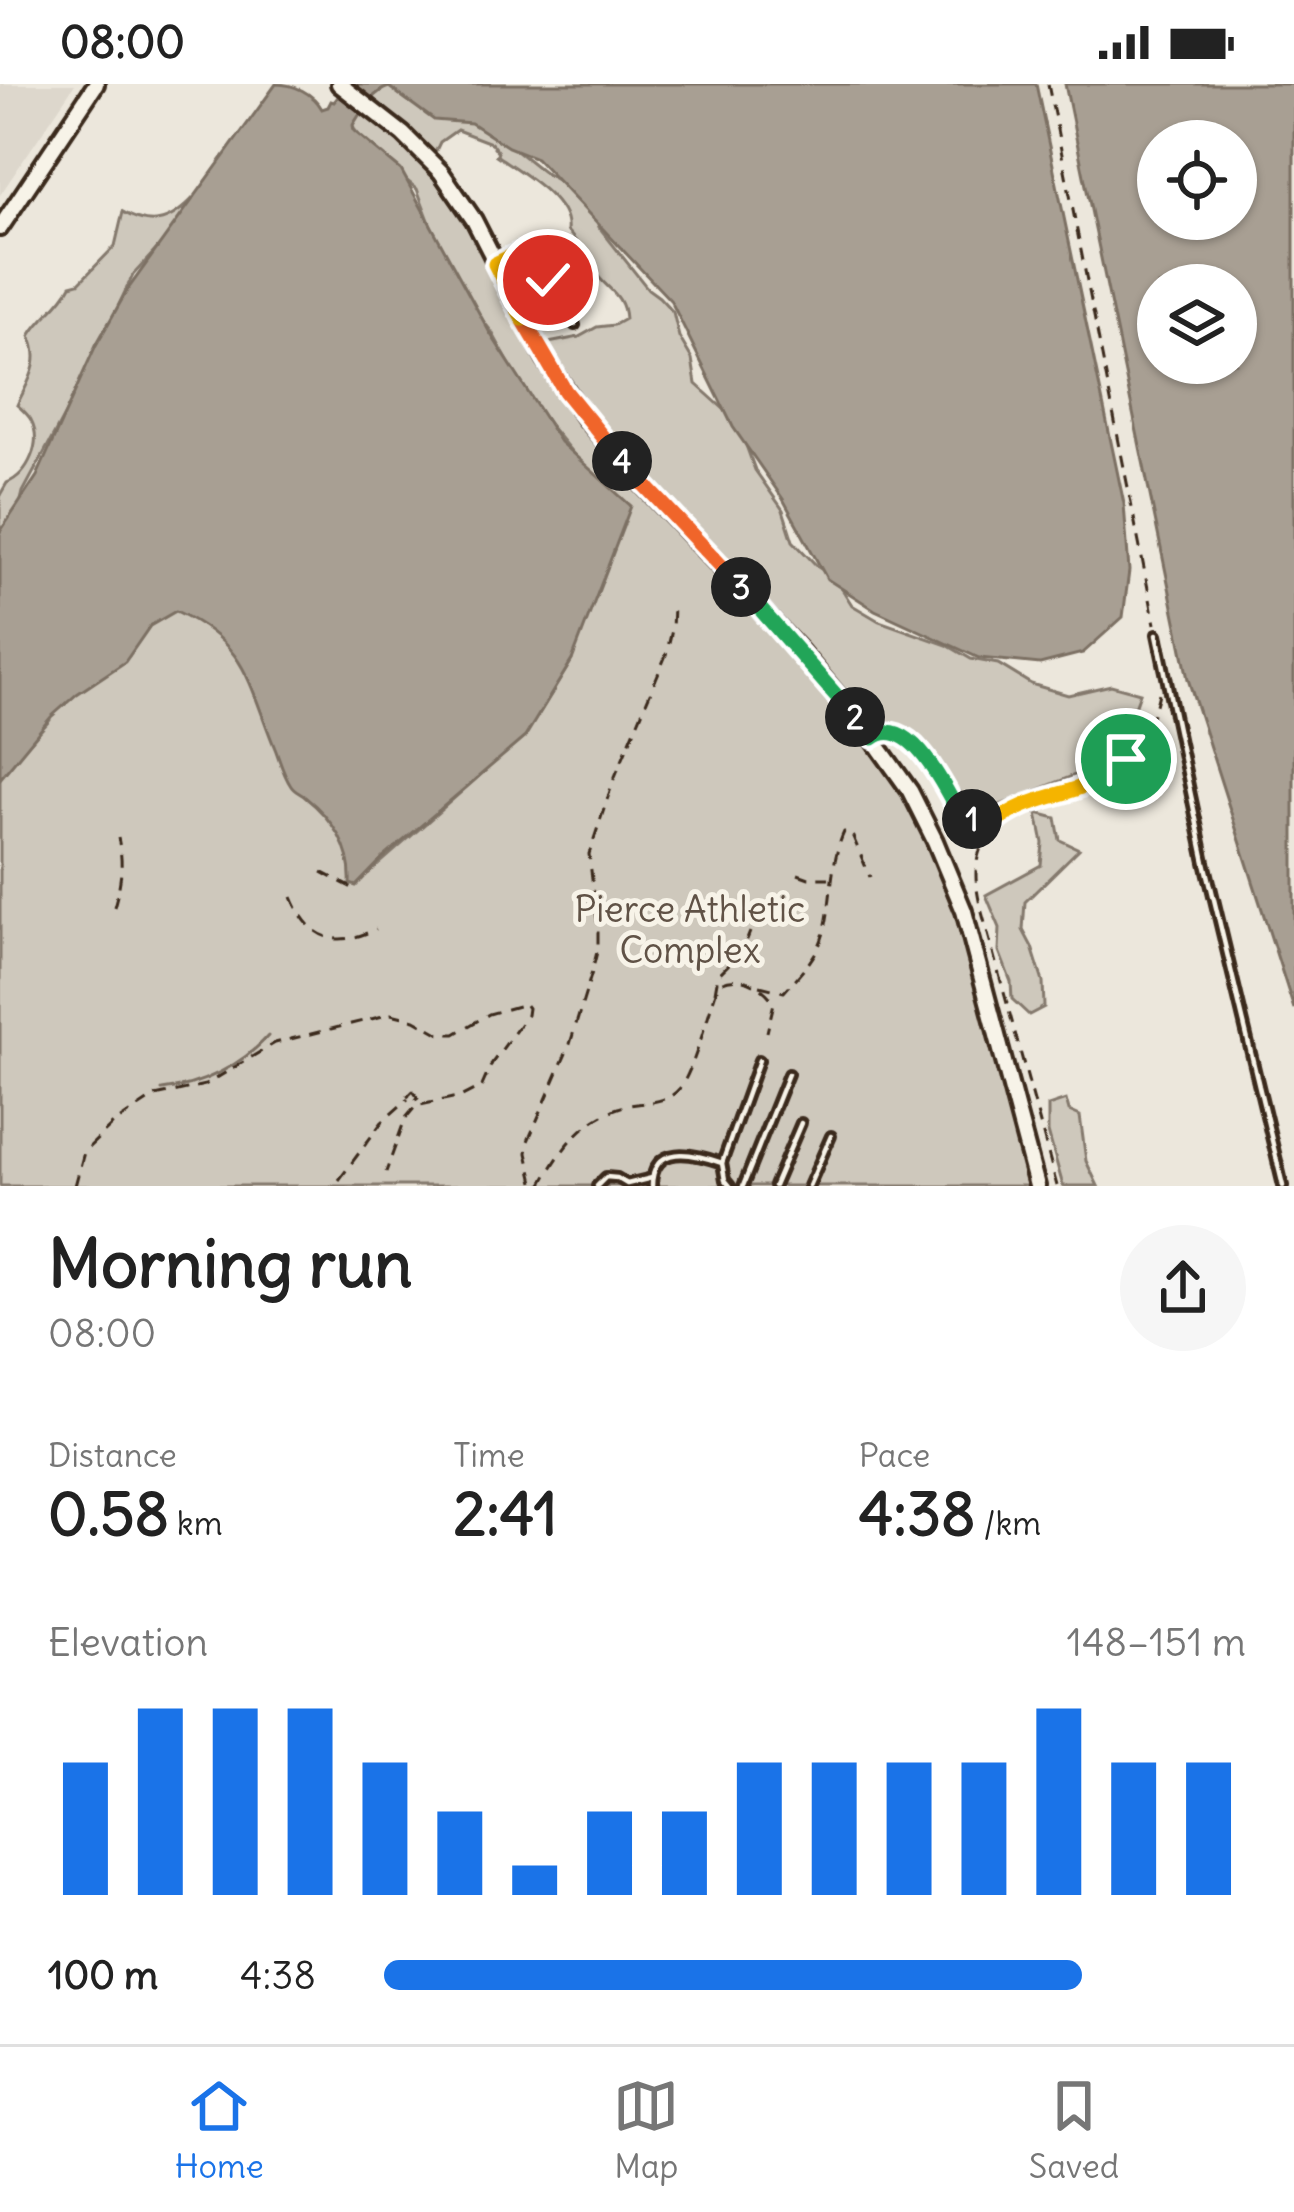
<!DOCTYPE html>
<meta charset="utf-8">
<style>
:root{--surface:#fff;--page:#f6f6f6;--text:#222;--muted:#767676;--line:#e0e0e0;--accent:#1a73e8}
body{margin:0;font-family:Delius,sans-serif;background:var(--page);color:var(--text);height:100vh;display:flex;flex-direction:column;font-size:45px;white-space:nowrap}
*{box-sizing:border-box;margin:0}
p{font-size:39px;color:var(--muted)}
.icon{flex:none;width:66px;height:66px;fill:none;stroke:currentColor;stroke-width:2;stroke-linecap:round;stroke-linejoin:round}
.map{position:relative;height:1102px;overflow:hidden}
.details{display:flex;flex-direction:column;background:var(--surface);flex:1}
.details>*{flex:none}
.buttons{position:absolute;left:1137px;top:36px;display:grid;gap:24px}
.buttons a{display:grid;place-items:center;width:120px;height:120px;border-radius:50%;background:var(--surface);box-shadow:0 3px 9px #0004;font-size:60px}
.pin{position:absolute;display:grid;place-items:center;width:102px;height:102px;color:#fff;margin:-51px;border:6px solid #fff;border-radius:50%;box-shadow:0 3px 12px #0007}
.km{position:absolute;width:60px;height:60px;margin:-30px;border-radius:50%;background:#222;color:#fff;font-size:33px;line-height:60px;text-align:center}
.round{display:grid;place-items:center;flex:none;width:126px;height:126px;border-radius:63px;background:var(--page)}
.overview{display:flex;align-items:center;justify-content:space-between;height:204px;padding:0 48px}
h1{font-size:66px;font-weight:700;line-height:90px}
.metrics{display:grid;grid-template-columns:repeat(3,1fr);gap:18px;height:204px;padding:12px 48px}
.metrics div{display:grid;align-content:center}
.metrics b{font-size:60px;font-weight:700}
.metrics small{font-size:33px;font-weight:400}
.metrics p{font-size:33px}
.chart{height:336px;padding:24px 48px}
.chart p{display:flex;justify-content:space-between}
.chart svg{width:100%;height:216px;margin-top:12px;stroke:var(--accent);stroke-width:6}
ul{padding:0 48px;list-style:none;font-size:39px}
li{display:grid;grid-template-columns:192px 144px 1fr;align-items:center;height:90px}
li i{height:30px;border-radius:15px;background:var(--accent)}
.status{display:flex;justify-content:space-between;align-items:center;height:84px;padding:0 60px;background:var(--surface);direction:ltr}
.status svg{height:33px;fill:currentColor}
.tab-bar{display:flex;justify-content:space-around;align-items:center;height:168px;border-top:3px solid var(--line);background:var(--surface);font-size:33px;color:var(--muted)}
.tab-bar a{display:grid;justify-items:center;gap:6px}
.tab-bar .selected{color:var(--accent)}
.map>svg:first-child{display:block}
.built{fill:#ddd7cc}
.green{fill:#cec8bc;stroke:#84796d;stroke-width:3;fill-rule:evenodd}
.water{fill:#a89f93;stroke:#7c7064;stroke-width:3;fill-rule:evenodd}
.lines{fill:none;stroke-linecap:round;stroke-linejoin:round}
.stream{stroke:#7c7064;stroke-width:3}
.service-casing{stroke:#3b2a1e;stroke-width:14}
.secondary-casing{stroke:#3b2a1e;stroke-width:22}
.path{stroke:#3b2a1e;stroke-width:3;stroke-dasharray:12 9;stroke-linecap:butt}
.service{stroke:#f7f3e8;stroke-width:4.5}
.secondary{stroke:#f7f3e8;stroke-width:14}
.split-1-casing{stroke:#fff;stroke-width:24}
.split-2-casing{stroke:#fff;stroke-width:24}
.split-3-casing{stroke:#fff;stroke-width:24}
.split-4-casing{stroke:#fff;stroke-width:24}
.split-5-casing{stroke:#fff;stroke-width:24}
.split-6-casing{stroke:#fff;stroke-width:24}
.split-1{stroke:#f5b400;stroke-width:15}
.split-2{stroke:#22a559;stroke-width:15}
.split-3{stroke:#22a559;stroke-width:15}
.split-4{stroke:#f0652b;stroke-width:15}
.split-5{stroke:#f0652b;stroke-width:15}
.split-6{stroke:#f5b400;stroke-width:15}
.labels{text-anchor:middle;stroke-width:10;stroke-linejoin:round;paint-order:stroke}
.park-label{font-size:36px;fill:#605246;stroke:#f7f3e8}
</style>
<div class="status"><b>08:00</b><svg viewBox="0 0 49 12"><path d="M0 12V9h3v3zM5 12V6h3v6zM10 12V3h3v9zM15 12V0h3v12zM26 1h20v11H26zM47 4h2v5h-2z"/></svg></div>
<div class="map">
<svg width="1294" height="1102" viewBox="0 0 1294 1102">
<rect width="100%" height="100%" fill="#ece7dc"/>
<filter id="ink" filterUnits="userSpaceOnUse"><feTurbulence type="fractalNoise" baseFrequency=".00833" numOctaves="2"/><feDisplacementMap in="SourceGraphic" scale="24" xChannelSelector="R" yChannelSelector="G"/><feConvolveMatrix kernelMatrix="1 2 1 2 8 2 1 2 1" color-interpolation-filters="sRGB"/></filter>
<g filter="url(#ink)">
<path class="built" d="M 0,0 L 75,0 L 0,111 Z"/>
<g class="green">
<path d="M 399,0 L 473,32 L 546,90 L 566,101 L 592,126 L 599,143 L 648,205 L 659,213 L 673,228 L 679,253 L 692,275 L 696,300 L 737,337 L 755,386 L 783,426 L 793,457 L 818,483 L 835,494 L 852,521 L 879,537 L 947,561 L 971,575 L 998,580 L 1031,600 L 1068,611 L 1111,601 L 1140,609 L 1127,645 L 1100,681 L 998,722 L 981,725 L 949,699 L 903,648 L 865,623 L 848,628 L 891,682 L 956,810 L 1036,1102 L 0,1102 L 0,691 L 50,636 L 47,618 L 129,572 L 150,536 L 168,522 L 225,549 L 330,720 L 351,776 L 369,789 L 475,696 L 521,652 L 539,630 L 572,576 L 585,384 L 530,318 L 492,248 L 475,227 L 437,157 L 417,105 L 375,71 L 354,45 L 352,38 L 371,5 ZM 457,46 L 491,59 L 498,68 L 496,71 C 519,87 571,116 567,147 C 580,159 584,174 595,188 C 606,205 624,210 625,235 L 614,241 L 597,243 L 579,253 L 538,261 L 432,75 L 440,58 Z"/>
<path d="M 195,112 L 179,141 L 133,191 L 78,306 L 23,408 L 18,429 L 0,446 L 0,411 L 7,399 C 28,390 43,359 31,336 C 29,332 21,324 17,321 C 28,297 43,279 30,252 C 41,232 60,223 71,201 L 79,199 L 115,162 L 123,128 C 154,146 173,136 195,112 Z"/>
<path d="M 1037,729 L 1056,734 L 1060,756 L 1079,765 L 1025,818 L 1023,846 L 1032,863 L 1043,898 L 1044,923 L 1029,931 L 1012,915 L 1011,898 L 999,867 L 1000,844 L 986,811 L 1041,781 L 1043,759 Z"/>
<path d="M 1066,1016 L 1069,1027 L 1080,1032 L 1086,1077 L 1098,1102 L 1063,1102 L 1048,1048 L 1048,1022 Z"/>
</g>
<g class="water">
<path d="M 276,0 C 294,0 313,9 322,25 L 328,23 L 331,17 L 334,18 L 348,0 L 1036,0 L 1124,420 L 1129,487 L 1123,533 L 1083,569 L 1040,580 L 979,574 L 875,526 L 827,495 L 783,415 L 733,343 L 671,217 L 536,74 L 508,63 L 471,39 L 434,36 L 389,3 C 372,8 361,28 353,41 L 354,47 L 401,86 L 490,249 L 560,358 L 631,422 L 572,576 L 525,653 L 383,774 L 356,802 L 350,800 C 352,765 333,735 305,713 C 300,709 294,707 291,702 C 284,692 280,678 276,667 C 248,600 249,561 176,527 L 150,542 L 125,578 L 77,610 L 51,633 L 0,695 L 0,448 L 37,392 L 96,261 L 128,205 Z"/>
<path d="M 1065,0 L 1294,0 L 1294,925 L 1188,595 ZM 1236,57 L 1236,135 L 1158,135 L 1158,57 ZM 1236,201 L 1236,279 L 1158,279 L 1158,201 Z"/>
</g>
<g class="lines">
<path class="stream" d="M 162,1006 C 201,1002 242,981 268,952"/>
<defs>
<g id="service">
<path d="M 500,178 L 525,167 L 534,171 L 575,241"/>
<path d="M 1157,550 L 1205,778 L 1283,1102"/>
<path d="M 877,651 L 887,647 L 893,648 L 926,672 L 968,745"/>
<path d="M 597,1102 L 606,1093 L 617,1094 L 627,1100 L 652,1094"/>
<path d="M 652,1102 C 652,1059 693,1069 722,1079"/>
<path d="M 730,1102 L 725,1096 L 722,1079 L 759,976"/>
<path d="M 743,1102 L 788,990"/>
<path d="M 774,1102 L 801,1039"/>
<path d="M 809,1102 L 831,1052"/>
</g>
<g id="secondary">
<path d="M 339,0 L 403,50 L 441,88 L 474,136 L 545,275 L 585,334 L 643,401 L 800,567 L 865,644 L 910,707 L 935,757 L 964,827 L 1037,1102"/>
<path d="M 0,144 L 96,0"/>
</g>
</defs>
<use href="#service" class="service-casing"/>
<use href="#secondary" class="secondary-casing"/>
<g class="path">
<path d="M 1048,0 L 1155,540"/>
<path d="M 970,735 L 993,741"/>
<path d="M 322,788 L 356,806"/>
<path d="M 798,790 L 809,794 L 829,794"/>
<path d="M 292,813 C 309,855 335,865 376,845"/>
<path d="M 114,823 C 121,798 124,780 118,754"/>
<path d="M 760,902 L 784,908 C 796,894 811,879 819,862 C 834,830 827,785 844,748 L 848,748 L 853,753 L 870,793"/>
<path d="M 715,908 L 718,891 L 743,866 L 750,848"/>
<path d="M 413,1007 L 418,1014 L 413,1018 L 408,1012 Z"/>
<path d="M 339,1096 L 382,1038 L 408,1015"/>
<path d="M 534,1098 L 527,1069 L 528,1057 L 570,960 L 592,888 L 598,864 L 598,844 L 589,770 L 614,695 L 666,571 L 672,546 L 673,522"/>
<path d="M 75,1102 L 84,1068 L 113,1040 L 155,1012 L 205,1001 L 275,959 L 391,930 L 415,936 L 440,950 L 455,950 L 489,930 L 525,920 L 528,924 L 527,931 L 492,979 L 482,1002 L 462,1012 L 416,1022 L 405,1035 L 386,1088"/>
<path d="M 541,1102 C 559,1068 580,1038 618,1024 C 637,1017 665,1022 679,1005 C 694,987 709,925 719,900 C 738,888 764,901 774,919 L 767,948"/>
<path d="M 1057,1102 L 980,821 C 975,798 973,779 984,757 C 1007,710 1065,720 1105,694 C 1133,674 1152,642 1159,609"/>
</g>
<use href="#service" class="service"/>
<use href="#secondary" class="secondary"/>
</g>
</g>
<g class="lines" filter="url(#ink)">
<defs>
<path id="split-1" d="M 972,735 L 993,741 C 1033,705 1085,717 1126,675"/>
<path id="split-2" d="M 855,633 L 873,654 C 910,626 948,710 962,735 L 972,735"/>
<path id="split-3" d="M 741,503 L 855,633"/>
<path id="split-4" d="M 622,377 L 741,503"/>
<path id="split-5" d="M 523,235 L 565,307 L 622,377"/>
<path id="split-6" d="M 523,235 L 495,180 L 520,168 L 529,168 L 537,176 L 548,196"/>
</defs>
<use href="#split-1" class="split-1-casing"/>
<use href="#split-2" class="split-2-casing"/>
<use href="#split-3" class="split-3-casing"/>
<use href="#split-4" class="split-4-casing"/>
<use href="#split-5" class="split-5-casing"/>
<use href="#split-6" class="split-6-casing"/>
<use href="#split-1" class="split-1"/>
<use href="#split-2" class="split-2"/>
<use href="#split-3" class="split-3"/>
<use href="#split-4" class="split-4"/>
<use href="#split-5" class="split-5"/>
<use href="#split-6" class="split-6"/>
</g>
<g class="labels">
<g class="park-label">
<text x="690" y="838">Pierce Athletic<tspan x="690" dy="41">Complex</tspan></text>
</g>
</g>
</svg>
<div class="buttons">
<a><svg class="icon" aria-label="locate" viewBox="0 0 24 24"><circle cx="12" cy="12" r="6"/><path d="M12 2v4M12 18v4M2 12h4M18 12h4"/></svg></a>
<a><svg class="icon" aria-label="layers" viewBox="0 0 24 24"><path d="M12 4l9 5-9 5-9-5zM3 14l9 5 9-5"/></svg></a>
</div>
<div class="pin" style="left:1126px;top:675px;background:#1e9e55"><svg class="icon" aria-label="arrive" viewBox="0 0 24 24"><path d="M6 21V4h12l-3 4 3 4H6"/></svg></div>
<div class="pin" style="left:548px;top:196px;background:#d93025"><svg class="icon" aria-label="check" viewBox="0 0 24 24"><path d="M5 12l5 5 9-10"/></svg></div>
<b class="km" style="left:972px;top:735px">1</b>
<b class="km" style="left:855px;top:633px">2</b>
<b class="km" style="left:741px;top:503px">3</b>
<b class="km" style="left:622px;top:377px">4</b>
</div>
<section class="details">
<div class="overview"><div><h1>Morning run</h1><p>08:00</p></div><a class="round"><svg class="icon" aria-label="share" viewBox="0 0 24 24"><path d="M12 15V3M7 8l5-5 5 5M5 13v7h14v-7"/></svg></a></div>
<div class="metrics">
<div><p>Distance</p><b>0.58<small> km</small></b></div>
<div><p>Time</p><b>2:41</b></div>
<div><p>Pace</p><b>4:38<small> /km</small></b></div>
</div>
<div class="chart"><p><span>Elevation</span>148–151 m</p>
<svg viewBox="0 0 160 44" preserveAspectRatio="none"><path d="M5 44V17M15 44V6M25 44V6M35 44V6M45 44V17M55 44V27M65 44V38M75 44V27M85 44V27M95 44V17M105 44V17M115 44V17M125 44V17M135 44V6M145 44V17M155 44V17"/></svg>
</div>
<ul>
<li><b>100 m</b>4:38<i style="width:81%"></i></li>
</ul>
</section>
<nav class="tab-bar">
<a class="selected"><svg class="icon" aria-label="home" viewBox="0 0 24 24"><path d="M3 11l9-7 9 7M6 9v11h12V9"/></svg>Home</a>
<a><svg class="icon" aria-label="map" viewBox="0 0 24 24"><path d="M3 6l6-2 6 2 6-2v14l-6 2-6-2-6 2zM9 4v14M15 6v14"/></svg>Map</a>
<a><svg class="icon" aria-label="saved" viewBox="0 0 24 24"><path d="M7 4h10v16l-5-4-5 4z"/></svg>Saved</a>
</nav>
